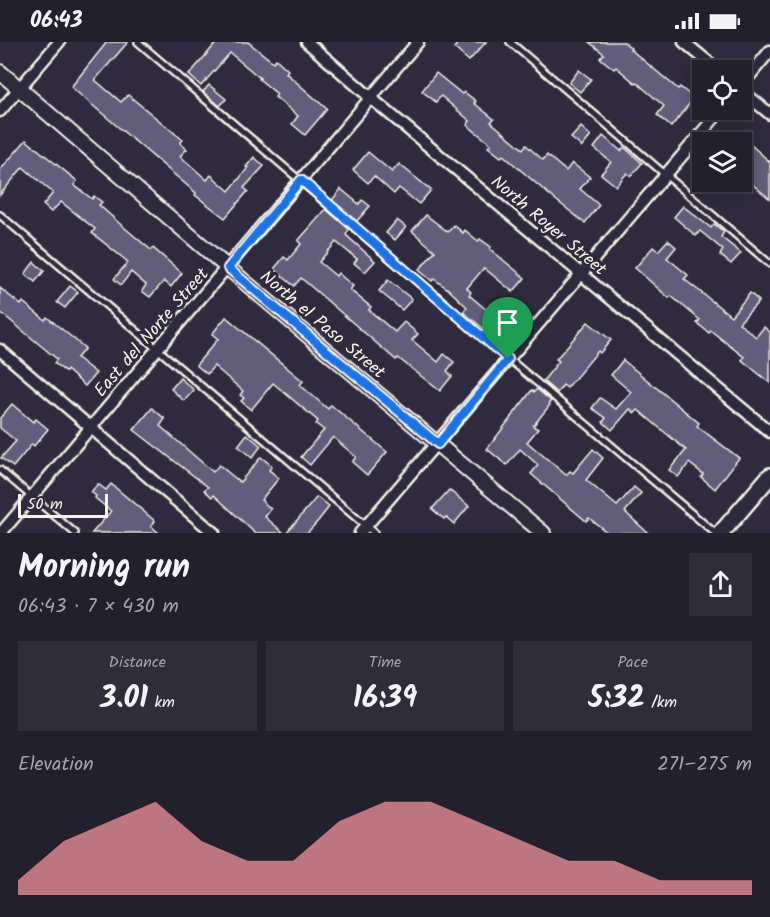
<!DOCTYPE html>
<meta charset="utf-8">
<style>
:root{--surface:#23202e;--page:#2f2d3a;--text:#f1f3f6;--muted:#a3a3aa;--line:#403e4a;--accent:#ff9aa2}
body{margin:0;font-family:Kalam,sans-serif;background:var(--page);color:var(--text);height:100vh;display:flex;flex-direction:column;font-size:22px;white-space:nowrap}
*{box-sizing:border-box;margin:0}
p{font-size:20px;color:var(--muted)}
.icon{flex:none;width:33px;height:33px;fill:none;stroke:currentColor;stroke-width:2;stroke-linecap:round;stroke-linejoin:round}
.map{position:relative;height:491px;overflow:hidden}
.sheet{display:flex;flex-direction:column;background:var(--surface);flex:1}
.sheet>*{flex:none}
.controls{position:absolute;left:692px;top:18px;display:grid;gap:12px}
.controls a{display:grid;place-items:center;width:60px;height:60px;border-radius:0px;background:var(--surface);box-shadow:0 3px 15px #0003,0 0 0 2px var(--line);font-size:30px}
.scale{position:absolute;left:18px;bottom:15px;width:90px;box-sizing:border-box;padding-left:6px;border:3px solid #f4f1e8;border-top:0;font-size:16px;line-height:21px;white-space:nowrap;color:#f4f1e8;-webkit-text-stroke:4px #2f2a3d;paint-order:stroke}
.pin{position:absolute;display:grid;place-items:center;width:51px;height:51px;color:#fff;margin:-62px -26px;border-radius:50% 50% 50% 0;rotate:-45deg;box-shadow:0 0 6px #0007}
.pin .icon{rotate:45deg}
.round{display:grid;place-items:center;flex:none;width:63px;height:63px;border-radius:0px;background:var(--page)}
.headline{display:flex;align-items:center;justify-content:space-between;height:102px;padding:0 18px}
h1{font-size:33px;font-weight:700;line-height:45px}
.metrics{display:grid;grid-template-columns:repeat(3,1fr);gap:9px;height:102px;padding:6px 18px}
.metrics div{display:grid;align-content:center;border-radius:0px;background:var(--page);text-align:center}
.metrics b{font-size:30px;font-weight:700}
.metrics small{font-size:16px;font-weight:400}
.metrics p{font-size:16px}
.chart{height:168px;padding:12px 18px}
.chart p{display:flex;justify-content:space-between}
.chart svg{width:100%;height:108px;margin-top:6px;fill:var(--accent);opacity:.7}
.status{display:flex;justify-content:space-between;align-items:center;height:42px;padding:0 30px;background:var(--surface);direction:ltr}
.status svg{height:16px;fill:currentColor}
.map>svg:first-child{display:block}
.building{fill:#645d7b;stroke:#f4f1e8;stroke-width:1.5}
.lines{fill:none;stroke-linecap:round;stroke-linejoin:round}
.service-casing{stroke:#f4f1e8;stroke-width:10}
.minor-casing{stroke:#f4f1e8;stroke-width:15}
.tertiary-casing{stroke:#f4f1e8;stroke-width:18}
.secondary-casing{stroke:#f4f1e8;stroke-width:20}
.service{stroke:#2f2a3d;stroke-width:5}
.minor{stroke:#2f2a3d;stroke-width:10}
.tertiary{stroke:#2f2a3d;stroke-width:14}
.secondary{stroke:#2f2a3d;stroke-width:15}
.route-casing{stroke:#fff;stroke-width:12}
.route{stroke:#1a73e8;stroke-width:8}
.labels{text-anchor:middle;stroke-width:6;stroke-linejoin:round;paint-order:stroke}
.street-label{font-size:18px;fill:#f4f1e8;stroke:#2f2a3d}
</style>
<div class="status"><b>06:43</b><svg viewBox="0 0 49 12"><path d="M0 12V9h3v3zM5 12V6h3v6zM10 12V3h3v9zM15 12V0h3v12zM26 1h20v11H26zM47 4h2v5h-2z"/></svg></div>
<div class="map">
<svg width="770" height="491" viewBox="0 0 770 491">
<rect width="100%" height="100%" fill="#2f2a3d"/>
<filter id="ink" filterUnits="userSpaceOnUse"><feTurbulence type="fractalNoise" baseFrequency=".0167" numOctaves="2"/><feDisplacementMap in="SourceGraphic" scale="12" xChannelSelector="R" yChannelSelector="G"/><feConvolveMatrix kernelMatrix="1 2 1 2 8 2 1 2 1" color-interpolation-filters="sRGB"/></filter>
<g filter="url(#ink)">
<g class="building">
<path d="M 107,0 L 128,0 L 95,38 L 121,60 L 128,53 L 183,98 L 180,101 L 187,107 L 180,114 L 207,138 L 211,133 L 229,149 L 248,126 L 246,125 L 254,115 L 264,124 L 244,146 L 248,149 L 225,176 L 195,153 L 196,151 L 71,45 Z"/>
<path d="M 217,0 L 248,0 L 273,20 L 276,17 L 288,28 L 286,31 L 327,67 L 305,93 L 292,82 L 298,74 L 275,55 L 277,52 L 259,37 L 260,36 L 230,11 L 201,44 L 189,33 Z"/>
<path d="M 459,0 L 486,0 L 469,19 L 454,6 Z"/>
<path d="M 589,0 L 624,0 L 631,6 L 630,7 L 678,47 L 680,45 L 694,56 L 671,85 L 657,73 L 664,64 L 636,40 L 635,41 L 616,25 L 614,27 L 600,16 L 604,12 Z"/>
<path d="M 579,28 L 591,37 L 580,50 L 569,41 Z"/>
<path d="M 436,31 L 462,52 L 464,50 L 476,59 L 474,61 L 494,77 L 491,80 L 523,107 L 526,103 L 543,118 L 547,113 L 566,129 L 572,121 L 590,135 L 580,147 L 599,163 L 585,181 L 552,155 L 503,113 L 501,115 L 488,105 L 491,102 L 467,83 L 470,79 L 441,54 L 436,60 L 422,49 Z"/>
<path d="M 209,43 L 226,57 L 220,64 L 203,50 Z"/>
<path d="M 581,85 L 591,94 L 582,105 L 571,96 Z"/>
<path d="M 603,94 L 621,109 L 624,105 L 642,121 L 631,134 L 627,131 L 616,144 L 601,132 L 611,120 L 594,106 Z"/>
<path d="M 741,94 L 770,120 L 770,157 L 741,133 Z"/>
<path d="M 26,98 L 77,139 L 74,143 L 92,157 L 94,154 L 102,160 L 99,163 L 119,181 L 151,208 L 153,206 L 182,231 L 171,245 L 164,239 L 150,255 L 142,249 L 146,243 L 131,230 L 121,243 L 114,237 L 128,220 L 92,191 L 95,187 L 61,160 L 51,170 L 43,163 L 53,151 L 23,125 L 0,153 L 0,128 Z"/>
<path d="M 368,110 L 392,130 L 399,122 L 431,148 L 419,162 L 399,146 L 394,152 L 374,134 L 368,141 L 353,128 Z"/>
<path d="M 341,147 L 359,162 L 362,158 L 370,164 L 356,180 L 333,160 L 332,158 Z"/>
<path d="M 683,164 L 711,186 L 714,182 L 724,190 L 721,195 L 741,211 L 731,222 L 720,213 L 723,208 L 700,189 L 696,194 L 674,175 Z"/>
<path d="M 326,167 L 349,187 L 346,193 L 375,219 L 365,230 L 354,221 L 357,217 L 336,200 L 319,220 L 336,234 L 338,231 L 353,244 L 350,248 L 371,265 L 369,268 L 395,290 L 404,280 L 418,292 L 412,298 L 438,320 L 444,312 L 454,320 L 447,329 L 452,334 L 440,349 L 398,316 L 396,318 L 301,236 L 294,244 L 274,227 L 284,215 L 288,218 L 301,202 L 298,199 Z"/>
<path d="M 426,173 L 448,190 L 454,183 L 463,191 L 465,188 L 478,199 L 480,197 L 491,205 L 490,207 L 525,236 L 513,250 L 484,226 L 467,246 L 471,250 L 469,253 L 494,274 L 484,287 L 463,270 L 467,265 L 448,247 L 434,237 L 432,239 L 419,228 L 435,209 L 412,189 Z"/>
<path d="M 397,178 L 406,185 L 395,198 L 386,191 Z"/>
<path d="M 668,198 L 676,205 L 667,216 L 688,233 L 684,237 L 731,274 L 750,251 L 759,259 L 739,281 L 756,295 L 764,285 L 770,290 L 770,341 L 742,318 L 744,315 L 711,289 L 709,291 L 697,281 L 700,278 L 671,254 L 669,256 L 635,226 L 653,205 L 658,209 Z"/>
<path d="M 34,220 L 44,229 L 35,240 L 25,232 Z"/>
<path d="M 388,238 L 412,257 L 402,268 L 379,249 Z"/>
<path d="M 70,244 L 78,250 L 65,266 L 57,260 Z"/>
<path d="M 0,246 L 21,263 L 23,260 L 45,278 L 47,275 L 85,306 L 77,316 L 96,331 L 85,344 L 67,328 L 66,330 L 54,321 L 57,317 L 0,270 Z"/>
<path d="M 226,275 L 303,339 L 300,343 L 328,367 L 331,363 L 387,410 L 367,433 L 352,420 L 356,415 L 333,395 L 310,423 L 301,415 L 324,388 L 316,382 L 318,379 L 273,341 L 251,368 L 241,359 L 244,356 L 240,353 L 243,349 L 214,324 L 207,332 L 196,323 L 218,297 L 212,292 Z"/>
<path d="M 588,280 L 611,298 L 600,311 L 598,309 L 567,346 L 563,343 L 557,351 L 543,339 L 559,319 L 556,317 Z"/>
<path d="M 623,318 L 699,381 L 697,384 L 739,416 L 715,447 L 701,435 L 703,432 L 689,421 L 678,435 L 669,428 L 686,408 L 638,368 L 635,371 L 630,367 L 612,388 L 603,380 L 606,376 L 592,366 L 600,356 L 616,367 L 631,350 L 611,333 Z"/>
<path d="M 180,336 L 194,348 L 184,359 L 171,347 Z"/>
<path d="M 537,347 L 551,359 L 549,361 L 550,363 L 533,384 L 538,387 L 527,400 L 566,433 L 570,429 L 573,431 L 593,407 L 603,416 L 586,438 L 617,464 L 634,445 L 641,451 L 625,470 L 648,491 L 608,491 L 589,476 L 586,479 L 531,432 L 538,423 L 520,407 L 507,423 L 487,407 L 532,348 L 534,350 Z"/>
<path d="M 12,362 L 33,380 L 36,377 L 48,387 L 34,404 L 32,402 L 13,425 L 1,416 L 16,399 L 0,386 L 0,376 Z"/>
<path d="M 152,366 L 165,377 L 160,384 L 213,430 L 219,423 L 240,440 L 261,415 L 272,424 L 269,428 L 279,436 L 261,458 L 271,467 L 265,475 L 284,491 L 255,491 L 214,453 L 212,455 L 204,448 L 208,445 L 134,388 Z"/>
<path d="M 247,392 L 261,404 L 252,416 L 238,404 Z"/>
<path d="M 98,442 L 106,448 L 111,442 L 155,479 L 151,484 L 159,491 L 92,491 L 111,469 L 95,456 L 96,454 L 91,450 Z"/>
<path d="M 449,448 L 469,464 L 454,482 L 446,475 L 444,477 L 432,467 Z"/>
<path d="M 317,455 L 329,465 L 318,479 L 307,491 L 286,491 Z"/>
</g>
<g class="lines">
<defs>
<g id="service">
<path d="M 138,0 L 509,317 L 715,491"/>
<path d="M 510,0 L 770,222"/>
<path d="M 0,173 L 374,491"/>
<path d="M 0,428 L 75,491"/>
</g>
<g id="minor">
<path d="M 307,0 L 371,56 L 770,390"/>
<path d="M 684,0 L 718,28"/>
<path d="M 741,44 L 770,9"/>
<path d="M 741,48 L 770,72"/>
<path d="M 0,69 L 59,0"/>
<path d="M 0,308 L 214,491"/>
<path d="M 1,491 L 418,0"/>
<path d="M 360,491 L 721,68"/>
</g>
<path id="tertiary" d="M 0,30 L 228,226 L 543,491"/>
<path id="secondary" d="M 721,491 L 770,434"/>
</defs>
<use href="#service" class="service-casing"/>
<use href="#minor" class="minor-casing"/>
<use href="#tertiary" class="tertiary-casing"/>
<use href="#secondary" class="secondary-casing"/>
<use href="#service" class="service"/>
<use href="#minor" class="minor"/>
<use href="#tertiary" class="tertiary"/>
<use href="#secondary" class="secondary"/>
</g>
</g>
<g class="lines" filter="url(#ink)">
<defs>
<path id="route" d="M 301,138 L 508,317 L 438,402 L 228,226 Z"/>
</defs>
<use href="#route" class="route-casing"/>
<use href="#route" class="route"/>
</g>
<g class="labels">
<g class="street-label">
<text transform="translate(549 183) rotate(40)" y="6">North Royer Street</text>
<text transform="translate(323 282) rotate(40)" y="6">North el Paso Street</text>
<text transform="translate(151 290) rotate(-49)" y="6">East del Norte Street</text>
</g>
</g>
</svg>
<div class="controls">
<a><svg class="icon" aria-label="locate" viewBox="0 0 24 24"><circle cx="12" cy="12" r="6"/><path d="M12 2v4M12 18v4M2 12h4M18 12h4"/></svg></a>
<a><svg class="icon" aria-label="layers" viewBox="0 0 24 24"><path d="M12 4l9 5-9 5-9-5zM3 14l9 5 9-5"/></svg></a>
</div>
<div class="scale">50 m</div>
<div class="pin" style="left:508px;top:317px;background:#1e9e55"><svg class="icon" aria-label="arrive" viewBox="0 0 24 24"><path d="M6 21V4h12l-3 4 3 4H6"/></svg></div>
</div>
<section class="sheet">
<div class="headline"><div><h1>Morning run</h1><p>06:43 · 7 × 430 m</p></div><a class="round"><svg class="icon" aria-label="share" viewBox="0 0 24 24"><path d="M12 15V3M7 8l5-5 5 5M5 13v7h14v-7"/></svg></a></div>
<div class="metrics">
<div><p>Distance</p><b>3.01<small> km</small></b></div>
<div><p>Time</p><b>16:39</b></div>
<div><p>Pace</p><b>5:32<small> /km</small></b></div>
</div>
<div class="chart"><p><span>Elevation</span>271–275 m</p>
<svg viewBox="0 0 160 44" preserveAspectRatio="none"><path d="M0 44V38L10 22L20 14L30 6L40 22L50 30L60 30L70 14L80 6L90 6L100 14L110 22L120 30L130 30L140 38L150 38L160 38V44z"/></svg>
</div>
</section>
